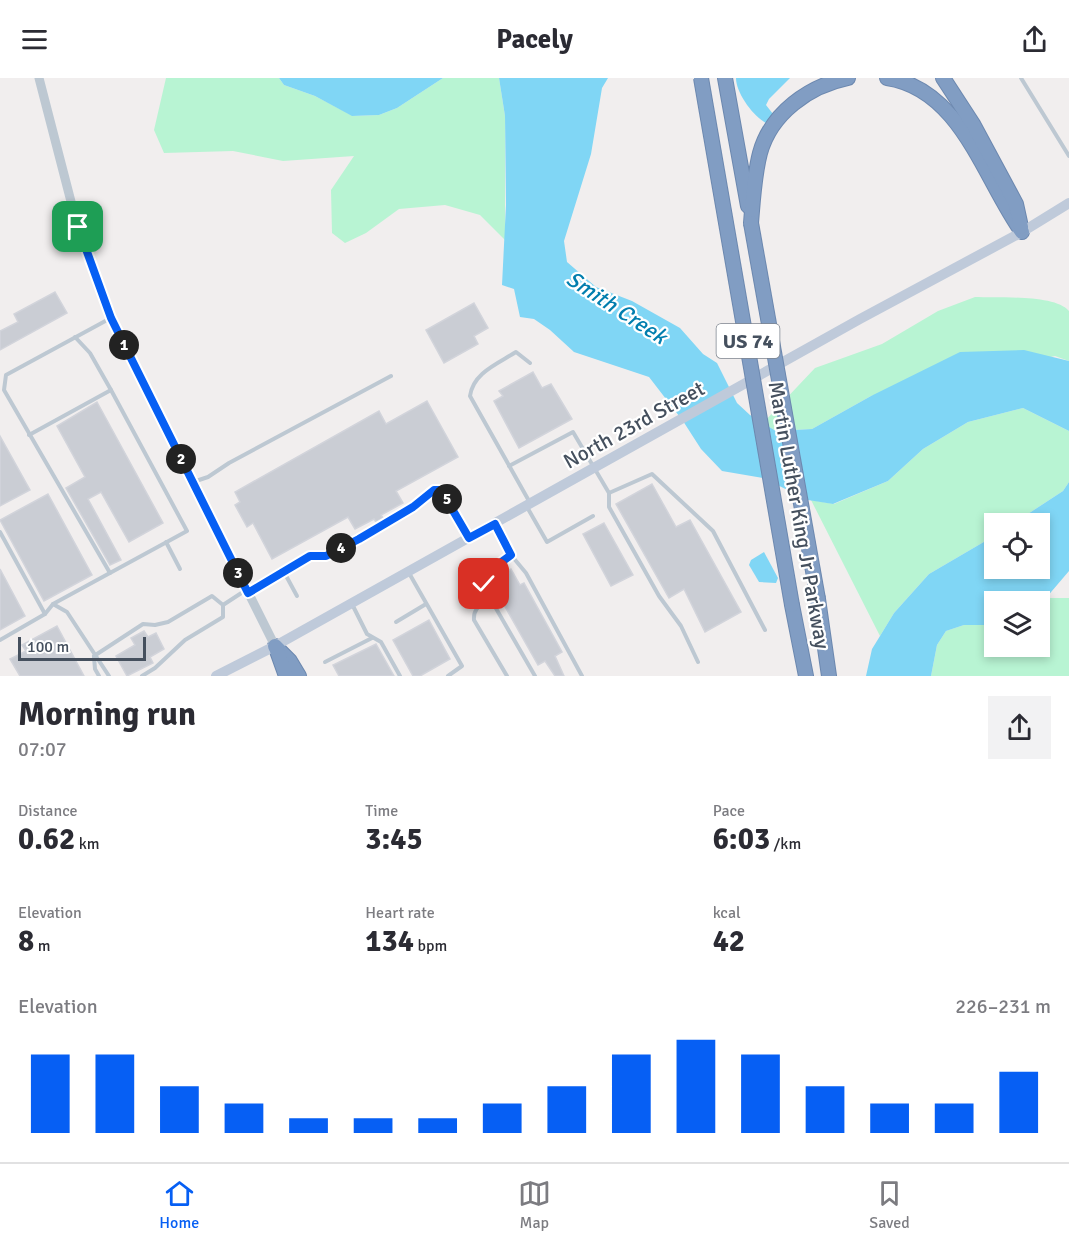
<!DOCTYPE html>
<meta charset="utf-8">
<style>
:root{--surface:#fff;--page:#f2f2f3;--text:#2b2b33;--muted:#7c7c81;--line:#e1e1e2;--accent:#065ff4}
body{margin:0;font-family:Signika,sans-serif;background:var(--page);color:var(--text);height:100vh;display:flex;flex-direction:column;font-size:22px;white-space:nowrap}
*{box-sizing:border-box;margin:0}
p{font-size:20px;color:var(--muted)}
.icon{flex:none;width:33px;height:33px;fill:none;stroke:currentColor;stroke-width:2;stroke-linecap:round;stroke-linejoin:round}
.map{position:relative;height:598px;overflow:hidden}
.sheet{display:flex;flex-direction:column;background:var(--surface);flex:1}
.sheet>*{flex:none}
.buttons{position:absolute;left:984px;top:435px;display:grid;gap:12px}
.buttons a{display:grid;place-items:center;width:66px;height:66px;border-radius:0px;background:var(--surface);box-shadow:0 3px 9px #0003;font-size:30px}
.scale{position:absolute;left:18px;bottom:15px;width:128px;box-sizing:border-box;padding-left:6px;border:3px solid #45505e;border-top:0;font-size:16px;line-height:21px;white-space:nowrap;color:#45505e;-webkit-text-stroke:4px #fff;paint-order:stroke}
.pin{position:absolute;display:grid;place-items:center;width:51px;height:51px;color:#fff;margin:-26px;border-radius:12px;box-shadow:0 3px 9px #0006}
.km{position:absolute;width:30px;height:30px;margin:-15px;border-radius:50%;background:#222;color:#fff;font-size:16px;line-height:30px;text-align:center}
.round{display:grid;place-items:center;flex:none;width:63px;height:63px;border-radius:0px;background:var(--page)}
.overview{display:flex;align-items:center;justify-content:space-between;height:102px;padding:0 18px}
h1{font-size:33px;font-weight:700;line-height:45px}
.stats{display:grid;grid-template-columns:repeat(3,1fr);gap:9px;height:102px;padding:6px 18px}
.stats div{display:grid;align-content:center}
.stats b{font-size:30px;font-weight:700}
.stats small{font-size:16px;font-weight:400}
.stats p{font-size:16px}
.chart{height:168px;padding:12px 18px}
.chart p{display:flex;justify-content:space-between}
.chart svg{width:100%;height:108px;margin-top:6px;stroke:var(--accent);stroke-width:6}
header{display:flex;justify-content:space-between;align-items:center;height:78px;padding:0 18px;background:var(--surface);font-size:27px;font-weight:700}
.menu{display:flex;justify-content:space-around;align-items:center;height:84px;border-top:2px solid var(--line);background:var(--surface);font-size:16px;color:var(--muted)}
.menu a{display:grid;justify-items:center;gap:3px}
.menu .on{color:var(--accent)}
.map>svg:first-child{display:block}
.green{fill:#b8f4d3}
.water{fill:#80d6f5}
.building{fill:#cacdd4;stroke:#d2d4db;stroke-width:1.5}
.lines{fill:none;stroke-linecap:round;stroke-linejoin:round}
.motorway-casing{stroke:#6c88af;stroke-width:16}
.service{stroke:#bdc8d2;stroke-width:4}
.tertiary{stroke:#bdc8d2;stroke-width:9}
.secondary{stroke:#bfcada;stroke-width:10}
.motorway{stroke:#819dc3;stroke-width:14}
.motorway-bridge-casing{stroke:#6c88af;stroke-width:16;stroke-linecap:butt}
.motorway-bridge{stroke:#819dc3;stroke-width:14}
.route-casing{stroke:#fff;stroke-width:12}
.route{stroke:#065ff4;stroke-width:8}
.labels{text-anchor:middle;stroke-width:4.5;stroke-linejoin:round;paint-order:stroke}
.shield{fill:#fff;stroke:#7d848e;stroke-width:1.5}
.shield-label{font-size:20px;font-weight:bold;fill:#45505e}
.street-label{font-size:21px;fill:#45505e;stroke:#fff}
.water-label{font-size:22px;font-style:italic;fill:#017eae;stroke:#fff}
</style>
<header><svg class="icon" aria-label="menu" viewBox="0 0 24 24"><path d="M4 6h16M4 12h16M4 18h16"/></svg>Pacely<svg class="icon" aria-label="share" viewBox="0 0 24 24"><path d="M12 15V3M7 8l5-5 5 5M5 13v7h14v-7"/></svg></header>
<div class="map">
<svg width="1069" height="598" viewBox="0 0 1069 598">
<rect width="100%" height="100%" fill="#f1eeee"/>
<g class="green">
<path d="M 166,0 L 279,0 L 284,7 L 315,18 L 353,38 L 379,37 L 397,30 L 443,0 L 499,0 L 505,38 L 505,162 L 480,137 L 445,127 L 399,131 L 366,155 L 345,165 L 332,155 L 331,112 L 354,78 L 283,83 L 233,73 L 164,75 L 154,52 Z"/>
<path d="M 975,219 C 996,220 1055,216 1069,233 L 1069,283 L 1055,278 L 871,318 L 812,351 L 776,353 L 763,345 L 815,290 L 882,266 L 938,233 Z"/>
<path d="M 1023,330 L 1069,353 L 1069,404 L 1063,413 L 1014,445 L 994,446 L 994,458 L 929,496 L 894,535 L 880,558 L 811,422 L 834,426 L 888,403 L 923,371 L 968,344 Z"/>
<path d="M 1046,520 L 1069,520 L 1069,598 L 931,598 L 937,567 L 946,553 L 964,547 L 994,547 L 994,568 L 1040,568 L 1040,527 Z"/>
</g>
<g class="water">
<path d="M 279,0 L 443,0 L 397,30 L 379,37 L 352,38 L 315,18 L 284,7 Z"/>
<path d="M 499,0 L 608,0 L 602,10 L 591,76 L 564,163 L 567,184 L 596,209 L 632,223 L 680,250 L 703,276 L 717,285 L 737,325 L 750,337 L 776,353 L 812,351 L 871,318 L 960,274 L 1024,272 L 1069,283 L 1069,353 L 1023,330 L 968,344 L 923,371 L 888,403 L 840,423 L 833,426 L 808,422 L 763,400 L 722,393 L 701,371 L 683,343 L 649,299 L 574,274 L 550,252 L 534,241 L 520,239 L 514,211 L 502,207 L 506,127 L 505,38 Z"/>
<path d="M 736,0 L 790,0 L 769,21 L 766,27 L 773,36 L 768,46 C 754,40 736,15 736,0 Z"/>
<path d="M 1069,404 L 1069,493 L 1040,527 L 1040,524 L 994,524 L 994,547 L 964,547 L 946,553 L 937,567 L 931,598 L 866,598 L 872,571 L 880,558 L 894,535 L 929,496 L 994,458 L 994,490 L 1040,490 L 1040,446 L 1014,445 L 1063,413 Z"/>
<path d="M 764,474 L 778,500 L 776,505 L 759,504 L 749,487 L 751,482 Z"/>
</g>
<g class="building">
<path d="M 55,214 L 67,235 L 0,272 L 0,253 L 18,244 L 14,236 Z"/>
<path d="M 474,225 L 488,250 L 474,258 L 478,266 L 444,285 L 426,252 Z"/>
<path d="M 533,294 L 542,310 L 551,306 L 572,341 L 519,370 L 494,323 L 503,318 L 499,313 Z"/>
<path d="M 427,323 L 458,379 L 396,413 L 403,425 L 381,437 L 383,440 L 376,444 L 374,441 L 355,451 L 348,439 L 272,481 L 253,445 L 247,449 L 235,427 L 240,424 L 235,414 L 379,333 L 386,346 Z"/>
<path d="M 97,324 L 163,445 L 129,464 L 101,414 L 88,421 L 121,482 L 110,487 L 66,410 L 85,399 L 57,348 Z"/>
<path d="M 0,358 L 30,412 L 0,428 Z"/>
<path d="M 652,406 L 676,449 L 690,442 L 741,534 L 705,554 L 684,511 L 669,520 L 616,426 Z"/>
<path d="M 48,416 L 92,497 L 44,523 L 0,442 Z"/>
<path d="M 604,445 L 633,497 L 611,508 L 583,456 Z"/>
<path d="M 0,491 L 25,538 L 0,552 Z"/>
<path d="M 511,491 L 520,507 L 524,505 L 562,574 L 555,578 L 564,598 L 555,598 L 545,583 L 538,587 L 499,518 L 503,515 L 495,500 Z"/>
<path d="M 429,542 L 450,581 L 420,598 L 413,598 L 393,562 Z"/>
<path d="M 57,548 L 84,598 L 20,598 L 10,581 L 26,573 L 22,567 Z"/>
<path d="M 144,553 L 148,559 L 156,555 L 164,571 L 150,579 L 153,585 L 127,598 L 116,578 L 135,567 L 131,560 Z"/>
<path d="M 376,566 L 394,598 L 339,598 L 333,587 Z"/>
</g>
<g class="lines">
<defs>
<g id="motorway">
<path d="M 725,0 L 748,128"/>
<path d="M 887,0 C 961,11 984,101 1022,154"/>
<path d="M 943,0 L 973,46 L 1016,126 L 1021,149"/>
<path d="M 751,145 C 753,122 754,98 760,75 C 771,35 809,8 848,0"/>
<path d="M 818,521 L 829,598"/>
<path d="M 792,527 L 806,598"/>
<path d="M 275,568 L 290,583 L 299,598"/>
<path d="M 276,570 L 286,598"/>
</g>
</defs>
<use href="#motorway" class="motorway-casing"/>
<g class="service">
<path d="M 1021,0 L 1069,78"/>
<path d="M 109,241 L 6,297 L 4,312 L 110,495"/>
<path d="M 75,259 L 90,275 L 111,312"/>
<path d="M 509,388 L 573,354 L 609,415 L 652,396 L 713,453 L 765,552"/>
<path d="M 193,404 L 208,399 L 229,385 L 391,298"/>
<path d="M 609,415 L 609,429 L 659,518 L 681,548 L 698,584"/>
<path d="M 529,423 L 470,318 C 473,295 497,286 516,274 L 530,285"/>
<path d="M 527,429 L 547,464 L 593,438"/>
<path d="M 495,447 L 511,477 L 526,495 L 582,598"/>
<path d="M 0,454 L 45,536"/>
<path d="M 166,464 L 180,491"/>
<path d="M 511,477 L 488,494 L 485,506 L 490,520 L 535,598"/>
<path d="M 284,494 L 297,518"/>
<path d="M 409,495 L 462,588 L 448,598"/>
<path d="M 249,515 L 310,479 L 326,478 L 359,461 L 413,429 L 434,412 L 441,412 L 468,458"/>
<path d="M 490,520 C 481,527 473,530 474,542 L 507,598"/>
<path d="M 53,526 L 67,534 L 109,598"/>
<path d="M 352,526 L 367,556 L 381,564 L 400,598"/>
<path d="M 223,527 L 246,512"/>
<path d="M 396,544 L 426,526"/>
<path d="M 0,562 L 45,536 L 53,526 L 187,453 L 111,312 L 29,357"/>
<path d="M 94,578 L 143,546 L 155,547 L 168,544 L 212,518 L 223,527 L 223,539 L 185,562 L 155,590 L 142,598"/>
<path d="M 94,579 L 95,591 L 99,598"/>
<path d="M 325,584 L 372,560"/>
</g>
<path class="tertiary" d="M 39,0 L 75,139 L 111,240 L 275,568"/>
<path class="secondary" d="M 216,598 L 275,568 L 860,241 L 1022,154 L 1069,125"/>
<use href="#motorway" class="motorway"/>
<defs>
<g id="motorway-bridge">
<path d="M 701,0 L 792,527"/>
<path d="M 751,145 L 818,521"/>
</g>
</defs>
<use href="#motorway-bridge" class="motorway-bridge-casing"/>
<use href="#motorway-bridge" class="motorway-bridge"/>
</g>
<g class="lines">
<defs>
<path id="route" d="M 78,149 L 111,240 L 248,515 L 310,478 L 326,478 L 359,461 L 413,429 L 434,412 L 441,412 L 469,460 L 495,446 L 511,477 L 488,494 L 484,506"/>
</defs>
<use href="#route" class="route-casing"/>
<use href="#route" class="route"/>
</g>
<g class="labels">
<rect class="shield" x="716.5" y="246" width="63" height="34" rx="4.5"/>
<g class="shield-label">
<text x="748" y="270">US 74</text>
</g>
<g class="street-label">
<text transform="translate(634 347) rotate(-29)" y="7">North 23rd Street</text>
<text transform="translate(799 437) rotate(80)" y="7">Martin Luther King Jr Parkway</text>
</g>
<g class="water-label">
<text transform="translate(617 229) rotate(33)" y="8">Smith Creek</text>
</g>
</g>
</svg>
<div class="buttons">
<a><svg class="icon" aria-label="locate" viewBox="0 0 24 24"><circle cx="12" cy="12" r="6"/><path d="M12 2v4M12 18v4M2 12h4M18 12h4"/></svg></a>
<a><svg class="icon" aria-label="layers" viewBox="0 0 24 24"><path d="M12 4l9 5-9 5-9-5zM3 14l9 5 9-5"/></svg></a>
</div>
<div class="scale">100 m</div>
<div class="pin" style="left:78px;top:149px;background:#1e9e55"><svg class="icon" aria-label="arrive" viewBox="0 0 24 24"><path d="M6 21V4h12l-3 4 3 4H6"/></svg></div>
<div class="pin" style="left:484px;top:506px;background:#d93025"><svg class="icon" aria-label="check" viewBox="0 0 24 24"><path d="M5 12l5 5 9-10"/></svg></div>
<b class="km" style="left:124px;top:267px">1</b>
<b class="km" style="left:181px;top:381px">2</b>
<b class="km" style="left:238px;top:495px">3</b>
<b class="km" style="left:341px;top:470px">4</b>
<b class="km" style="left:447px;top:421px">5</b>
</div>
<section class="sheet">
<div class="overview"><div><h1>Morning run</h1><p>07:07</p></div><a class="round"><svg class="icon" aria-label="share" viewBox="0 0 24 24"><path d="M12 15V3M7 8l5-5 5 5M5 13v7h14v-7"/></svg></a></div>
<div class="stats">
<div><p>Distance</p><b>0.62<small> km</small></b></div>
<div><p>Time</p><b>3:45</b></div>
<div><p>Pace</p><b>6:03<small> /km</small></b></div>
</div>
<div class="stats">
<div><p>Elevation</p><b>8<small> m</small></b></div>
<div><p>Heart rate</p><b>134<small> bpm</small></b></div>
<div><p>kcal</p><b>42</b></div>
</div>
<div class="chart"><p><span>Elevation</span>226–231 m</p>
<svg viewBox="0 0 160 44" preserveAspectRatio="none"><path d="M5 44V12M15 44V12M25 44V25M35 44V32M45 44V38M55 44V38M65 44V38M75 44V32M85 44V25M95 44V12M105 44V6M115 44V12M125 44V25M135 44V32M145 44V32M155 44V19"/></svg>
</div>
</section>
<nav class="menu">
<a class="on"><svg class="icon" aria-label="home" viewBox="0 0 24 24"><path d="M3 11l9-7 9 7M6 9v11h12V9"/></svg>Home</a>
<a><svg class="icon" aria-label="map" viewBox="0 0 24 24"><path d="M3 6l6-2 6 2 6-2v14l-6 2-6-2-6 2zM9 4v14M15 6v14"/></svg>Map</a>
<a><svg class="icon" aria-label="saved" viewBox="0 0 24 24"><path d="M7 4h10v16l-5-4-5 4z"/></svg>Saved</a>
</nav>
